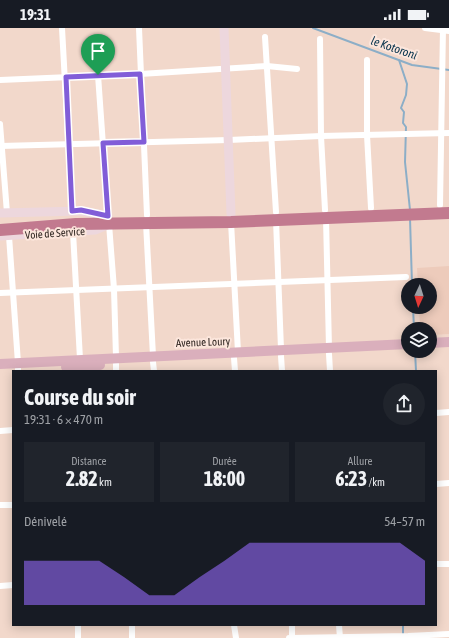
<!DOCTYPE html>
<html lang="fr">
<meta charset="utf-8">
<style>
:root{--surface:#171b24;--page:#20242c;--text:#f1f3f6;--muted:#9ea1a6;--accent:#815dd8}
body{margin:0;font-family:"Asap Condensed",sans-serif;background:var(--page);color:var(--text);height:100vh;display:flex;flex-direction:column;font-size:15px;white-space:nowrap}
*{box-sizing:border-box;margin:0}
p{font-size:13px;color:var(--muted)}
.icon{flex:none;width:22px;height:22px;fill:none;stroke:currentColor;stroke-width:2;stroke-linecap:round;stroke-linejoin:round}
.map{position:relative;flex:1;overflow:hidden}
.drawer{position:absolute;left:12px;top:342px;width:425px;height:256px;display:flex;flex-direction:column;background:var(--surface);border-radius:0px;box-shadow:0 2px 10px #0003}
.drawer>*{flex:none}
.needle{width:26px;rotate:184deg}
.buttons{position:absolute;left:401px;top:250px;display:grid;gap:8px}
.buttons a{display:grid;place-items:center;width:36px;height:36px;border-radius:50%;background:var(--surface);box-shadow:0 2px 10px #0003;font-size:20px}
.pin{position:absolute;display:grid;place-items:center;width:34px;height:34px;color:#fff;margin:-41px -17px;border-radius:50% 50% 50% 0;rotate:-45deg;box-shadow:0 0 4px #0007}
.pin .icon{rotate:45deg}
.round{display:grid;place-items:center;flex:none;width:42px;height:42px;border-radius:21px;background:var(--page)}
.overview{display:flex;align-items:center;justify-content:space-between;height:68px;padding:0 12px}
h1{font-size:22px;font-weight:700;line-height:30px}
.figures{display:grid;grid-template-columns:repeat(3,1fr);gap:6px;height:68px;padding:4px 12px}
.figures div{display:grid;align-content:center;border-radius:0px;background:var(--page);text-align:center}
.figures b{font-size:20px;font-weight:700}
.figures small{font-size:11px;font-weight:400}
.figures p{font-size:11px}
.chart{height:112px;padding:8px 12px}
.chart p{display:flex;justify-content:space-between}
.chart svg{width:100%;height:72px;margin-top:4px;fill:var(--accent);opacity:.7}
.status{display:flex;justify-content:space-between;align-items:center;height:28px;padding:0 20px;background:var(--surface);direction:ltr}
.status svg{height:11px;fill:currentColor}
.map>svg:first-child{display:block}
.built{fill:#edcbbb}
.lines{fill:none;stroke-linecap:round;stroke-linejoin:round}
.stream{stroke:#8caec7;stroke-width:2}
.street{stroke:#fff;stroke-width:6}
.secondary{stroke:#edd7dd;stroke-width:9}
.primary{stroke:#daafbc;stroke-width:10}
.highway{stroke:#c27a8f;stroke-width:12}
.route-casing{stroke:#fff;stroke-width:8}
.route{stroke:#815dd8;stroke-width:5}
.labels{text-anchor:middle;stroke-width:4;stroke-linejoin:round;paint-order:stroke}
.street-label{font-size:11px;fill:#322823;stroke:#fce6dc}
.water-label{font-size:12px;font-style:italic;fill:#05324c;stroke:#fce6dc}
</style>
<div class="status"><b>19:31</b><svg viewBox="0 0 49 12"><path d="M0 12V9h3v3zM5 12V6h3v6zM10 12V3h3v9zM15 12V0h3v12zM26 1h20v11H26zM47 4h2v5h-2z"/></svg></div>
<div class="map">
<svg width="449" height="610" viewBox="0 0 449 610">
<rect width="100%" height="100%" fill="#f2d8cb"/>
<path class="built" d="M 449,238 L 449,306 L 430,307 L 430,301 L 420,301 L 419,279 L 430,279 L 430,257 L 418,257 L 417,240 Z"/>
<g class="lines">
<g class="stream">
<path d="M 313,0 L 412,37 L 449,42"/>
<path d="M 399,32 L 407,56 L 406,67 L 401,80 L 404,84 L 403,95 L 406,99 L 405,134 L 410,182"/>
<path d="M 410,190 L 412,257"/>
<path d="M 413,279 L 414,301"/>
<path d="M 415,323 L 416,343"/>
<path d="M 403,607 L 403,597"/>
</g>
<g class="street">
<path d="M 62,0 L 72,183"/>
<path d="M 139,0 L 147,187"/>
<path d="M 425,0 L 449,3"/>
<path d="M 265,9 L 276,184"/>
<path d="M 320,11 L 321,108 L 325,182"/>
<path d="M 367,32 L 367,107 L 371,180"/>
<path d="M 98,47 L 108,188"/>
<path d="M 0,52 L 140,46 L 267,38 L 297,41"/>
<path d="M 0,96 L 7,185"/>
<path d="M 0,118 L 229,112 L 321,108 L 449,105"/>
<path d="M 440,177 L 443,0"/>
<path d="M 326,190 L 329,320"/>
<path d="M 276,192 L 281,321"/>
<path d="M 231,194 L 238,324"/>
<path d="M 146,195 L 153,328"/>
<path d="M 109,196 L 114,261 L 116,329"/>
<path d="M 73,204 L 80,331"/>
<path d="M 9,208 L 18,335"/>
<path d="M 0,265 L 406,249"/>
<path d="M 329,326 L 330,343"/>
<path d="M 281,328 L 282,343"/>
<path d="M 234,330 L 235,343"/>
<path d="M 153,334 L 154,343"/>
<path d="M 116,336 L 116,343"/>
<path d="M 18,341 L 18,343"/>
<path d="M 436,385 L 449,384"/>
<path d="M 0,403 L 13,402"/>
<path d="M 436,456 L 449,455"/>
<path d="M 0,477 L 13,477"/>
<path d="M 436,536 L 449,536"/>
<path d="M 0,558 L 13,557"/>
<path d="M 78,597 L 78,610"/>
<path d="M 132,597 L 132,610"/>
<path d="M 234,597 L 236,610"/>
<path d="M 292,597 L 292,610"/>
<path d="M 339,597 L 340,610"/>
<path d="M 289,610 L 408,608 L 449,606"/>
</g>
<g class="secondary">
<path d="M 224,0 L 231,186"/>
<path d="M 0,185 L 81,183 L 108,188"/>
<path d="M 0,208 L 95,202 L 107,197"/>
</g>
<g class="primary">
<path d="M 430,315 L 449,314"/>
<path d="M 0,336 L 408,316"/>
<path d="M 66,339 L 100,337"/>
</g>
<path class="highway" d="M 0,202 L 76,196 L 231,194 L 449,185"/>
</g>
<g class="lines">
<defs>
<path id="route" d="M 140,46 L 144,114 L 103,115 L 108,188 L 81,182 L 72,183 L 66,49 Z"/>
</defs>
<use href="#route" class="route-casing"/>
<use href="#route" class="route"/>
</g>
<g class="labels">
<g class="street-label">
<text transform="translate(55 205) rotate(-4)" y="4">Voie de Service</text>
<text transform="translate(203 314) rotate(-2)" y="4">Avenue Loury</text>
</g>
<g class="water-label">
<text transform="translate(394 20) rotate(19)" y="4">le Kotoroni</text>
</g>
</g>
</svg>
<div class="buttons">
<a><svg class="needle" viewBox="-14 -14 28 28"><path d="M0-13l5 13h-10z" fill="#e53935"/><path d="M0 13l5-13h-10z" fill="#9ea1a6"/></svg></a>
<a><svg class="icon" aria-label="layers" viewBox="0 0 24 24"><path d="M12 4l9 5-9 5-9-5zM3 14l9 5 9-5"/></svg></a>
</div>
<div class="pin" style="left:98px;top:47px;background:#1e9e55"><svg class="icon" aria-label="arrive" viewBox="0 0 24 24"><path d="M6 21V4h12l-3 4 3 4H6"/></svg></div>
<section class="drawer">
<div class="overview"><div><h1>Course du soir</h1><p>19:31 · 6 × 470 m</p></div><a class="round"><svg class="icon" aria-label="share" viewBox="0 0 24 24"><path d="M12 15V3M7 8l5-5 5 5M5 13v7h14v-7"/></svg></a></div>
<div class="figures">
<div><p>Distance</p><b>2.82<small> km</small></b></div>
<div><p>Durée</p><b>18:00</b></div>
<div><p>Allure</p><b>6:23<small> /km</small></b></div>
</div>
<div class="chart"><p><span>Dénivelé</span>54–57 m</p>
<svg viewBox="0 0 160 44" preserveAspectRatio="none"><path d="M0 44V17L10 17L20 17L30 17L40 27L50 38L60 38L70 27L80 17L90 6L100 6L110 6L120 6L130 6L140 6L150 6L160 17V44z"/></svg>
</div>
</section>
</div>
